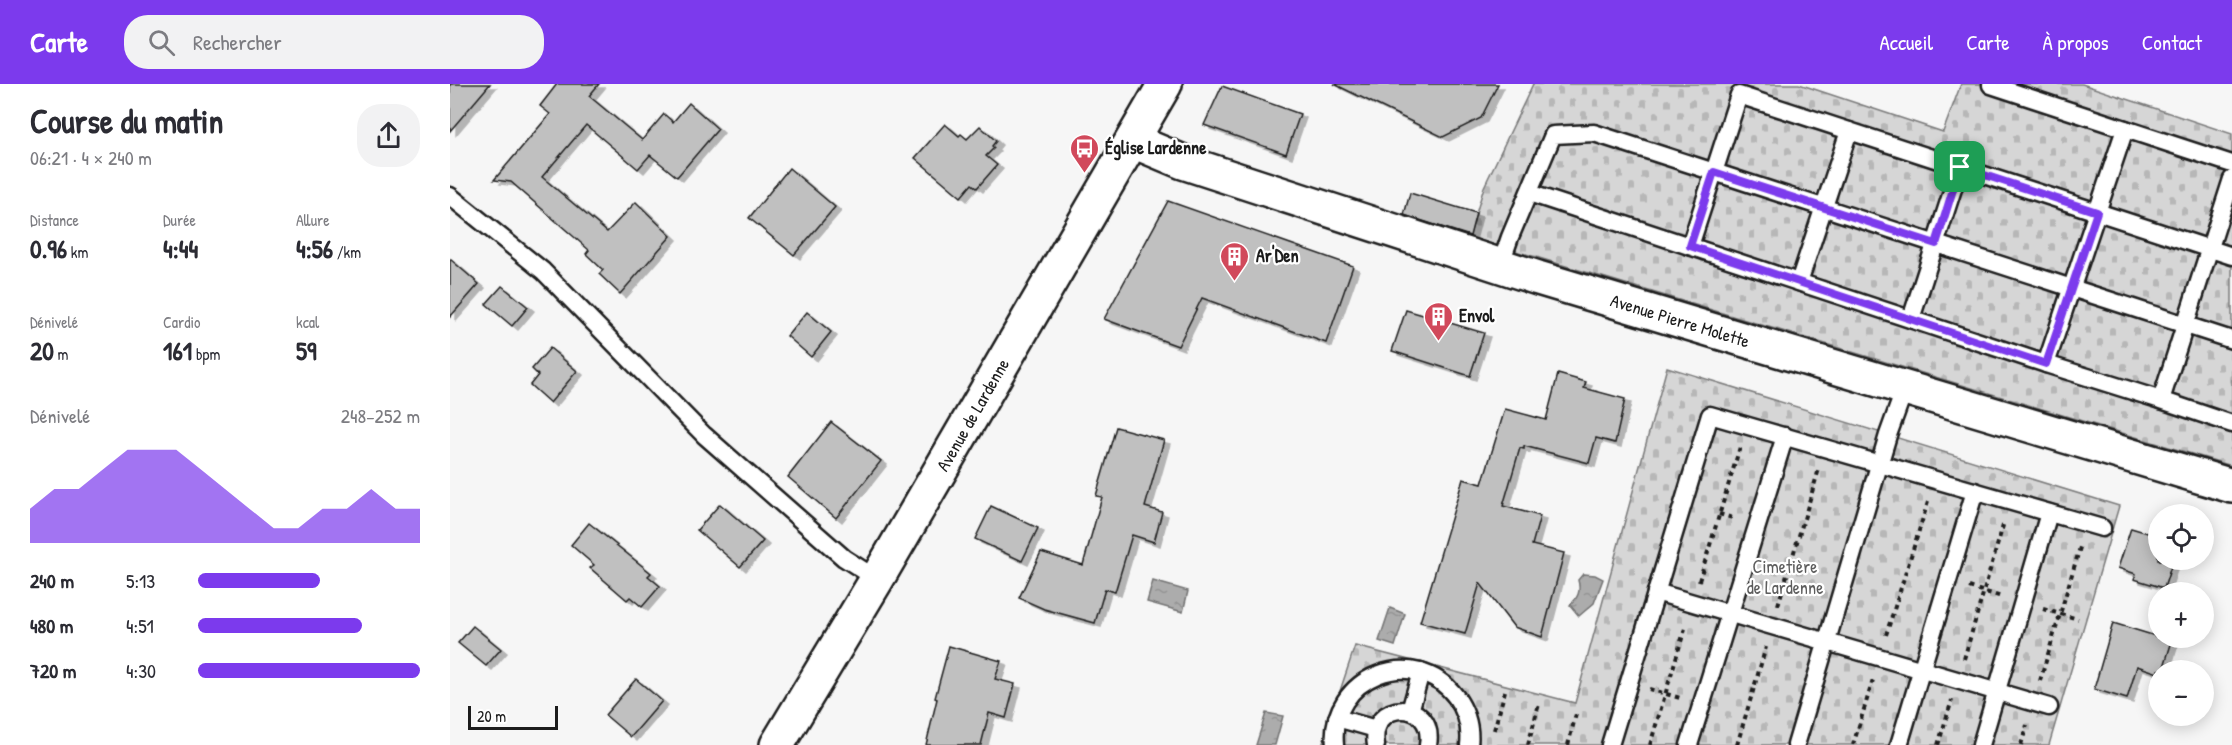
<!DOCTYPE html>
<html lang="fr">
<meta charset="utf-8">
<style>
:root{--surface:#fff;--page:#f2f2f3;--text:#2b2b33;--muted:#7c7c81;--accent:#7c3aed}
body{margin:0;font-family:"Patrick Hand",sans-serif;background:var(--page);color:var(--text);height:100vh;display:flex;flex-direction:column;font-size:22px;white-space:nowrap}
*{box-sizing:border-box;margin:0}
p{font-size:20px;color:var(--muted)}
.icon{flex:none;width:33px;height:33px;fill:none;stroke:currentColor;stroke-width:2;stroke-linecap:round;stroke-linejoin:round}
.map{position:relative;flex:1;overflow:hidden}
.drawer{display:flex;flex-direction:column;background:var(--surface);width:450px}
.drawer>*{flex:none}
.fabs{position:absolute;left:1698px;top:420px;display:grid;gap:12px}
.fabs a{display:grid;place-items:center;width:66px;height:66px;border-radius:50%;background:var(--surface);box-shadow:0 3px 15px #0003;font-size:30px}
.scale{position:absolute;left:18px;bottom:15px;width:90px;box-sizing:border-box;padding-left:6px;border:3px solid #1c1c1c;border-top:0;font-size:16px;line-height:21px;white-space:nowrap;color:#1c1c1c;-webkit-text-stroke:4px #fff;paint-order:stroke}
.pin{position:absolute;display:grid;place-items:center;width:51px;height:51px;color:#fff;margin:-26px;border-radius:12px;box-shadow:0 3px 9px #0006}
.round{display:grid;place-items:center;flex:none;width:63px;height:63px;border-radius:24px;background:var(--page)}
.head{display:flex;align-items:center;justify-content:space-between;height:102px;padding:0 30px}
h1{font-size:33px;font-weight:800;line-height:45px}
.metrics{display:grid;grid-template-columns:repeat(3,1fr);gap:9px;height:102px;padding:6px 30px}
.metrics div{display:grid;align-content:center}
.metrics b{font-size:26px;font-weight:800}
.metrics small{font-size:16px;font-weight:400}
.metrics p{font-size:16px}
.chart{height:168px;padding:12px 30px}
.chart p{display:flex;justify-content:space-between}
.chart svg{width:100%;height:108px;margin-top:6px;fill:var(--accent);opacity:.7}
ul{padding:0 30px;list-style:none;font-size:20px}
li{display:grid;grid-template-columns:96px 72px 1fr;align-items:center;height:45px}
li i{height:15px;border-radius:8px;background:var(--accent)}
header{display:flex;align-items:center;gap:36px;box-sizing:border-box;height:84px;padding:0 30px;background:var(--accent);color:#fff}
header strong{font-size:28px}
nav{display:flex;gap:33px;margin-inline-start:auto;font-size:21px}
.search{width:420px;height:54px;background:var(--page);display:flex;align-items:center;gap:15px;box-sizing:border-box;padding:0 21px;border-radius:24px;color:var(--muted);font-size:22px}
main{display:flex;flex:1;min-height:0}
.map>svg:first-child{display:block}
.cemetery{fill:url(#cemetery-stones);stroke:#797979;stroke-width:1.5}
.water{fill:url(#water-ripples);stroke:#727272;stroke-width:1.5}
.building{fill:#c0c0c0;stroke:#1c1c1c;stroke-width:1.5;filter:url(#shadow)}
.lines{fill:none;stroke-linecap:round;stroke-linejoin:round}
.lane-casing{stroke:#1c1c1c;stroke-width:21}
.street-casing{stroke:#1c1c1c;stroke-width:38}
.primary-casing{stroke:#1c1c1c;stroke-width:38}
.path{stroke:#1c1c1c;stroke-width:4;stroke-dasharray:4.5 4.5;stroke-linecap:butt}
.lane{stroke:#fff;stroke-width:16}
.street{stroke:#fff;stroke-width:33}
.primary{stroke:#fff;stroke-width:33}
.route-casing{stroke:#fff;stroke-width:12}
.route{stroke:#7c3aed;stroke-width:8}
.labels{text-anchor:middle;stroke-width:4.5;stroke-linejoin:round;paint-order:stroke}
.poi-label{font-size:18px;font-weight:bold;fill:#1c1c1c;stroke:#fff;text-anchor:start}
.street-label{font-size:18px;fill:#1c1c1c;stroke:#fff}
.park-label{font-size:18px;fill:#5d5d5d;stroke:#fff}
</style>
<header>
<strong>Carte</strong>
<div class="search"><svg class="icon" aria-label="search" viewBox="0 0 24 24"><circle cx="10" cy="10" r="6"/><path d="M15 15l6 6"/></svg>Rechercher</div>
<nav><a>Accueil</a><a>Carte</a><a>À propos</a><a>Contact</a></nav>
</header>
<main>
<section class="drawer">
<div class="head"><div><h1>Course du matin</h1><p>06:21 · 4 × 240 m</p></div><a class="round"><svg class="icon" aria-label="share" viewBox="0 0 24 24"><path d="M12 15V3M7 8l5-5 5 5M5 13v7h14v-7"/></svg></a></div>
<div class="metrics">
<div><p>Distance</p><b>0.96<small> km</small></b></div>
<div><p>Durée</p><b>4:44</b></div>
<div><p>Allure</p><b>4:56<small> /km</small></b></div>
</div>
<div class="metrics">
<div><p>Dénivelé</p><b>20<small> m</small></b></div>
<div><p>Cardio</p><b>161<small> bpm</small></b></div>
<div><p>kcal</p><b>59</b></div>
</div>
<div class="chart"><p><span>Dénivelé</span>248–252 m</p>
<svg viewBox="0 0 160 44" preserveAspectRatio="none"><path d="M0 44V30L10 22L20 22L30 14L40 6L50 6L60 6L70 14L80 22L90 30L100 38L110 38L120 30L130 30L140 22L150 30L160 30V44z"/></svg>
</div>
<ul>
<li><b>240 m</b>5:13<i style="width:55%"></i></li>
<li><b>480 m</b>4:51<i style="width:74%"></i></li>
<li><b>720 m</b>4:30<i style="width:100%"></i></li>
</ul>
</section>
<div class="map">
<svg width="1782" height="661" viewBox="0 0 1782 661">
<defs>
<pattern id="cemetery-stones" width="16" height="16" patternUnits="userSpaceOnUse" patternTransform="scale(1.5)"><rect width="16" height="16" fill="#d6d6d6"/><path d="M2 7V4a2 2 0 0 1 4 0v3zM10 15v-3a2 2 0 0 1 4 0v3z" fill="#b7b7b7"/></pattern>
<pattern id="water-ripples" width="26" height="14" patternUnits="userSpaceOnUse" patternTransform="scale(1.5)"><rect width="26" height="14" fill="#acacac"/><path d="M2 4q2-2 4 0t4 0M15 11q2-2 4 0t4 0" fill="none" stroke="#939393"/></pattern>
<filter id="shadow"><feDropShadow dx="6" dy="4" stdDeviation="0" flood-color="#0004"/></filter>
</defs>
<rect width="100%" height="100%" fill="#f6f6f6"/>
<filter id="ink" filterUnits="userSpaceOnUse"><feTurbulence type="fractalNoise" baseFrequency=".0167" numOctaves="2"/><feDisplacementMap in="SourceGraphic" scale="12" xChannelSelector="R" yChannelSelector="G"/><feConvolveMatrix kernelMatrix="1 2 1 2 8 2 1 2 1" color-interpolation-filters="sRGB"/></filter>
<g filter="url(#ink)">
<g class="cemetery">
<path d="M 1083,0 L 1349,0 L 1493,48 L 1511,0 L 1632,0 L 1782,50 L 1782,382 L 1019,153 L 1034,103 Z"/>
<path d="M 1217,283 L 1669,422 L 1599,661 L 872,661 L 905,562 L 1125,619 Z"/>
</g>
<g class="water">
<path d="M 1133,490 L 1145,491 L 1153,495 L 1144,519 L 1129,532 L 1120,521 C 1128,514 1131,507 1128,496 Z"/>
<path d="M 703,497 L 738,507 L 733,528 L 697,518 Z"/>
<path d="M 940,524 L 955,530 L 945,562 L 929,557 Z"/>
<path d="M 816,629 L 833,632 L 825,661 L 806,661 Z"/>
</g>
<g class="building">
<path d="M 0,0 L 40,0 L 0,47 Z"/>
<path d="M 107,0 L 149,0 L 139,12 L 192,56 L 214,30 L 223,38 L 239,19 L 268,45 L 227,93 L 200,71 L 188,85 L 136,41 L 92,93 L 157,148 L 186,118 L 221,152 L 170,210 L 149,190 L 153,186 L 136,170 L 139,166 L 61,98 L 44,96 L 100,30 L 90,22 Z"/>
<path d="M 884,0 L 1048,0 L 1031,34 L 993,53 Z"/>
<path d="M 772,2 L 850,30 L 836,70 L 754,41 Z"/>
<path d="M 495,40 L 509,52 L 511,50 L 517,55 L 530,42 L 546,57 L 542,62 L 544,64 L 536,72 L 547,81 L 527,104 L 522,100 L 511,113 L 465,74 Z"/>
<path d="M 339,84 L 385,123 L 344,171 L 299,134 Z"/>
<path d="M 960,109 L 1026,129 L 1020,152 L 954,131 Z"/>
<path d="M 718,117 L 903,182 L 876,259 L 752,214 L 728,262 L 654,235 Z"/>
<path d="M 0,175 L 29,200 L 0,233 Z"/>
<path d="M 52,202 L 78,223 L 62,242 L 36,220 Z"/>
<path d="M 956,226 L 1034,249 L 1020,292 L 942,267 Z"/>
<path d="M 357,228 L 381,248 L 361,273 L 337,252 Z"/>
<path d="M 100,264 L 127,287 L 100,319 L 80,301 L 88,291 L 82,285 Z"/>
<path d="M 1108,290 L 1136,298 L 1134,304 L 1175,315 L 1165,359 L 1146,354 L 1139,379 L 1074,362 L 1074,365 L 1070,364 L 1053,422 L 1090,432 L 1082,461 L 1114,469 L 1092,553 L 1064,543 L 1030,499 L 1015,550 L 970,538 L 1013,395 L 1032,400 L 1055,325 L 1096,336 Z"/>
<path d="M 381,338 L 431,377 L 386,434 L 338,393 Z"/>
<path d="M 666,343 L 714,356 L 695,423 L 712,428 L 704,458 L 682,451 L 665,508 L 655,505 L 645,539 L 594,525 L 569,514 L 591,468 L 633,481 L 652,413 L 646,412 Z"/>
<path d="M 270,420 L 313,457 L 290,483 L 247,446 Z"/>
<path d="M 541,422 L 588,444 L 572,477 L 525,455 Z"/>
<path d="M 139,439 L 201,489 L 198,492 L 210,502 L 192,523 L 180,513 L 177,516 L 140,484 L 144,481 L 121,461 Z"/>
<path d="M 1681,444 L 1708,452 L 1708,476 L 1723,476 L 1714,504 L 1684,495 L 1686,490 L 1668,484 Z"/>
<path d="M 1663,539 L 1722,557 L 1713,586 L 1708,586 L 1708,589 L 1687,582 L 1677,615 L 1644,605 Z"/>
<path d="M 23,542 L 51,565 L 36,582 L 8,559 Z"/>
<path d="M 499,562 L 551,577 L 545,595 L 565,600 L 556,634 L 539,629 L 531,661 L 476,661 L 487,615 L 485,614 Z"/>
<path d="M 186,595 L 212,617 L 181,653 L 155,631 Z"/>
</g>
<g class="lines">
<defs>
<g id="lane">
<path d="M 1541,1 L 1782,80"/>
<path d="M 1782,95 L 1711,316 L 1782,340"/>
<path d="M 1079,109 L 1596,280 L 1675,45"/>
<path d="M 0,112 L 93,187 L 254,351 L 394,474 L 427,495"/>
<path d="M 1240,162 L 1289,11 L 1782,172"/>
<path d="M 1050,182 L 1060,153 L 1103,51 L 1144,49 L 1782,256"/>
<path d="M 1349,198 L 1399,47"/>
<path d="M 1461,235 L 1510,83"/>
<path d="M 1596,280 L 1711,316"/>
<path d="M 1206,508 L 1599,623"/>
<path d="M 960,627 L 971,588"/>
<path d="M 887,634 L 926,645"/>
<path d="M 885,661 C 878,593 965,558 1006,613 C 1016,627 1021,644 1019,661"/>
<path d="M 926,661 C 918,615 986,614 978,661"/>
<path d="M 1160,661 L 1260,331 L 1652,444"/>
<path d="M 1239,661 L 1335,352"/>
<path d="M 1346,661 L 1438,351 L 1455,304"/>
<path d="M 1449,661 L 1525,407"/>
<path d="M 1531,661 L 1599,429"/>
</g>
<path id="street" d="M 683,57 L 733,78 L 1088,194 L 1782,402"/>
<path id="primary" d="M 327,661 L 427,495 L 715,0"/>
</defs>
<use href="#lane" class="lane-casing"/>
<use href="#street" class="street-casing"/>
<use href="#primary" class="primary-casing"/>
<g class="path">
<path d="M 1269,430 L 1286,435"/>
<path d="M 1249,497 L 1290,363"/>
<path d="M 1519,503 L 1552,513"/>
<path d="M 1328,521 L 1369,385"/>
<path d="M 1593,525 L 1628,535"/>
<path d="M 1436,551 L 1478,418"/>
<path d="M 1514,575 L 1554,438"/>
<path d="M 1590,597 L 1631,460"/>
<path d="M 1199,605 L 1230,614"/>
<path d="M 1044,646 L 1055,607"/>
<path d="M 1078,661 L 1089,620"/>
<path d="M 1118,661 L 1126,630"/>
<path d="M 1200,661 L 1236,541"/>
<path d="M 1287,661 L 1316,563"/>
<path d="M 1403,661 L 1423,596"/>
<path d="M 1488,661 L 1502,616"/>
<path d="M 1571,661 L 1577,641"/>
</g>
<use href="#lane" class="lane"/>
<use href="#street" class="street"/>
<use href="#primary" class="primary"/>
</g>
</g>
<g class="lines" filter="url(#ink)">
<defs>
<path id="route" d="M 1510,83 L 1647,128 L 1596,280 L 1240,162 L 1264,88 L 1486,160 Z"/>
</defs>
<use href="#route" class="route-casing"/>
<use href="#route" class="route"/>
</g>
<defs>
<symbol id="bus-pin" viewBox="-11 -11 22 30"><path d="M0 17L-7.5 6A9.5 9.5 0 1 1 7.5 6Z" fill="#d1495b" stroke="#fff"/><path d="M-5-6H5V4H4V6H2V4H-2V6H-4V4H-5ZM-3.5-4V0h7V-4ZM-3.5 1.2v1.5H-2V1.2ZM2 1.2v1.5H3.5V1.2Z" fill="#fff"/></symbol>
<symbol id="building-pin" viewBox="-11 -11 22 30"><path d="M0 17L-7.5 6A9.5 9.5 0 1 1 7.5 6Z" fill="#d1495b" stroke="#fff"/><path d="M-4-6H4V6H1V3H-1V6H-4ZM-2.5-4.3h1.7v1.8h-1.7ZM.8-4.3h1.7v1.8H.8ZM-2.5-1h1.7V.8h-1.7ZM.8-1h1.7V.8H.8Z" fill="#fff"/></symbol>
</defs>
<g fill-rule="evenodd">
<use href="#bus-pin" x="618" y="48" width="33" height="45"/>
<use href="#building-pin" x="768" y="156" width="33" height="45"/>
<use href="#building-pin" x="972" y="216" width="33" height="45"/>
</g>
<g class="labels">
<g class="poi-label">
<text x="655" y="70">Église Lardenne</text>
<text x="806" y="178">Ar'Den</text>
<text x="1009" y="238">Envol</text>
</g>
<g class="street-label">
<text transform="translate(1230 237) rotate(17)" y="6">Avenue Pierre Molette</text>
<text transform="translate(523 331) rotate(-60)" y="6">Avenue de Lardenne</text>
</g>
<g class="park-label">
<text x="1335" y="489">Cimetière<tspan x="1335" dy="21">de Lardenne</tspan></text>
</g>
</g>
</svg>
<div class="fabs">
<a><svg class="icon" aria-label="locate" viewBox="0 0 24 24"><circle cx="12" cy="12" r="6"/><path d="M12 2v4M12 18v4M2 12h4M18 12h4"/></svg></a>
<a>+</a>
<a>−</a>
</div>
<div class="scale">20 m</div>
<div class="pin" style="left:1510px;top:83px;background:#1e9e55"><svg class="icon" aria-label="arrive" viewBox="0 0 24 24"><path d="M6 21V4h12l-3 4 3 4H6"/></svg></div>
</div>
</main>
